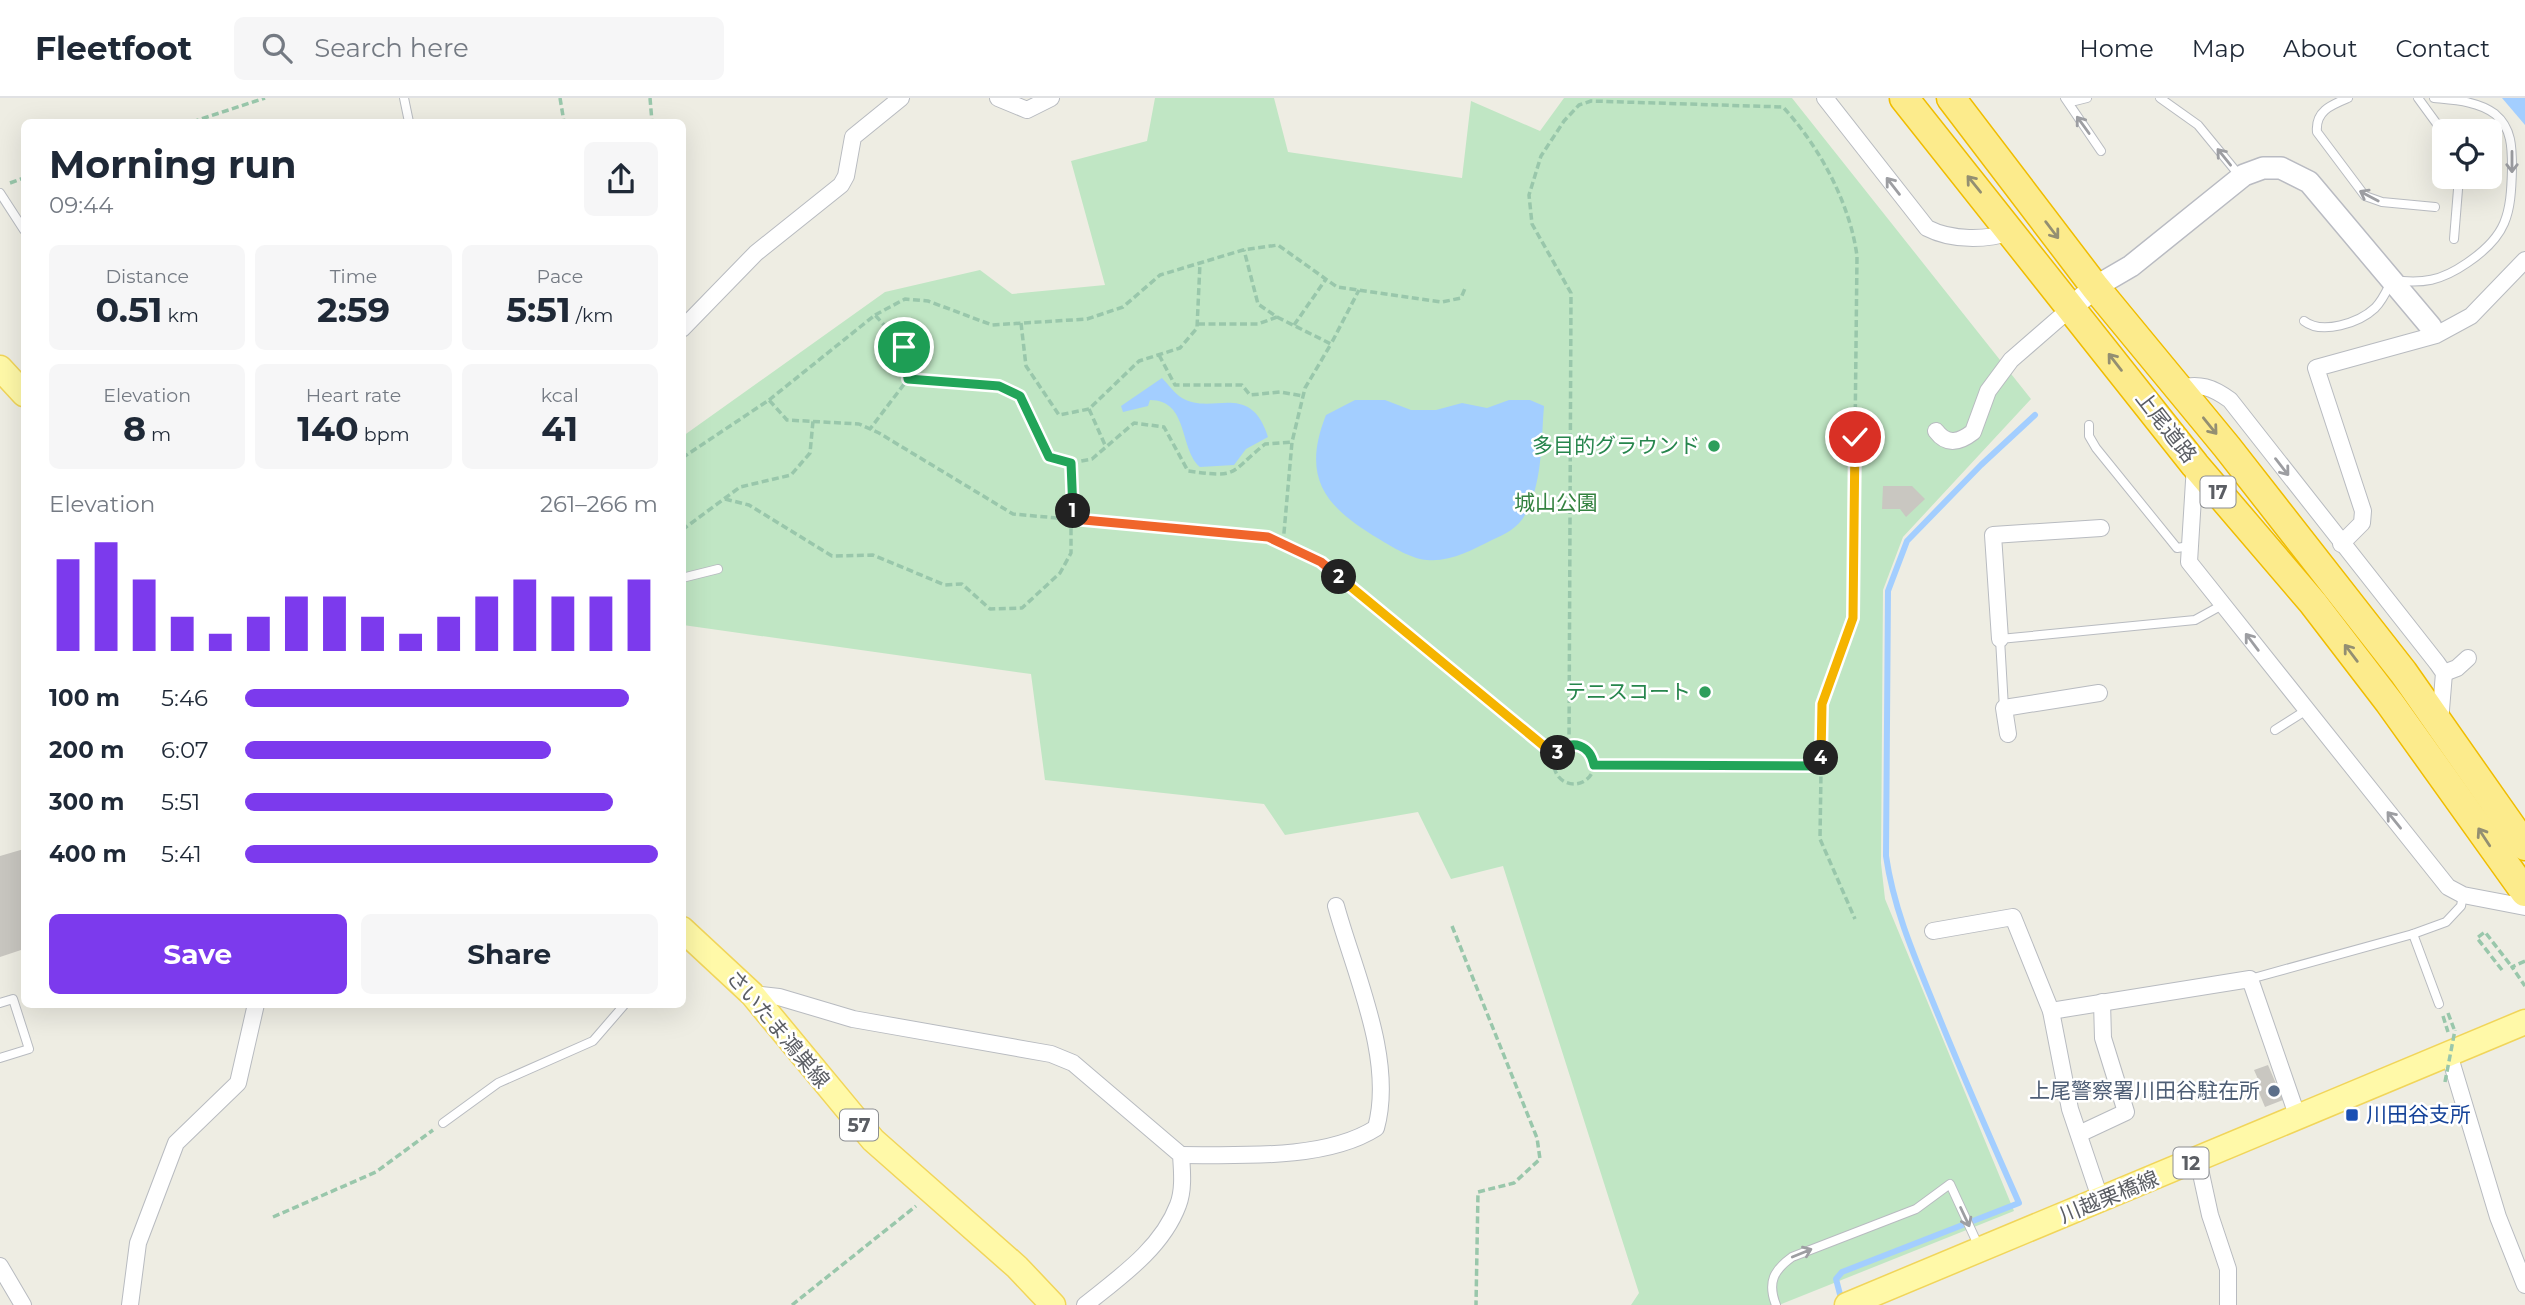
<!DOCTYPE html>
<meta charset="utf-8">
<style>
:root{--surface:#fff;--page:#f6f6f7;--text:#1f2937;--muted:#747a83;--line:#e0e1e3;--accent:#7c3aed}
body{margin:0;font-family:Montserrat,"Noto Sans JP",sans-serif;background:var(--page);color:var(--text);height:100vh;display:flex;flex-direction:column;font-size:26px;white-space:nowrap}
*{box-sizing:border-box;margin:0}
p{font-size:23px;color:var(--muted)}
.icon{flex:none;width:38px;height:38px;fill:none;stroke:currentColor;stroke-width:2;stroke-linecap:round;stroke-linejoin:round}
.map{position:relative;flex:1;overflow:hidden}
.panel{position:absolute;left:21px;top:21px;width:665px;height:889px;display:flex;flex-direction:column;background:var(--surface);border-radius:10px;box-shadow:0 7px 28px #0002}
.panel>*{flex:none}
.buttons{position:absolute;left:2432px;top:21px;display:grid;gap:14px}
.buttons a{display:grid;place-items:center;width:70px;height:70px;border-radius:10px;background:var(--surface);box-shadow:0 7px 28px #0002;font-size:35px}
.pin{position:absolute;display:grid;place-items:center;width:60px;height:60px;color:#fff;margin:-30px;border:4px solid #fff;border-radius:50%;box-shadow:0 2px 7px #0007}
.km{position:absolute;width:35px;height:35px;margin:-18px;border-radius:50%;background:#222;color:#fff;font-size:19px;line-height:35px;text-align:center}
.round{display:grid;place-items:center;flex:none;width:74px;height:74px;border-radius:10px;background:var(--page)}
.head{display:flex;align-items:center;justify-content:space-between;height:119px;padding:0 28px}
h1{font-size:38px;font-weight:700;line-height:52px}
.stats{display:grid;grid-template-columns:repeat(3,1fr);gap:10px;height:119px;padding:7px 28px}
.stats div{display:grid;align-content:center;border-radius:10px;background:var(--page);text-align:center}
.stats b{font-size:35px;font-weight:700}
.stats small{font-size:19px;font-weight:400}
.stats p{font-size:19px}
.chart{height:196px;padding:14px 28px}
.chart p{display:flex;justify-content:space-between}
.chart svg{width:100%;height:126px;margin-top:7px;stroke:var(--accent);stroke-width:6}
.action{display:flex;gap:14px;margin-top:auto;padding:14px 28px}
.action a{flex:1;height:80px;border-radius:10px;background:var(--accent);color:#fff;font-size:28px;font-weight:700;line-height:80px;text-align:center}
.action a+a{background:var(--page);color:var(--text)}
ul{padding:0 28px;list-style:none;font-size:23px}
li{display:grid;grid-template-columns:112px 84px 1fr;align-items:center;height:52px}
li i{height:18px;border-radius:9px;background:var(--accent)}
header{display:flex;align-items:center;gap:42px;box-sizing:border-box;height:98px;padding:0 35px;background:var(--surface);border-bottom:2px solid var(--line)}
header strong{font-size:33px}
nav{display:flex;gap:38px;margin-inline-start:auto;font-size:24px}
.search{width:490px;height:63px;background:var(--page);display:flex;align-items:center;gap:18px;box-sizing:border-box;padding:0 24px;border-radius:10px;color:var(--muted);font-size:26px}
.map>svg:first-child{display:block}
.green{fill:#c0e6c4}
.water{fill:#a3ceff}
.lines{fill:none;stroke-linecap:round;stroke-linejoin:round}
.stream{stroke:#a3ceff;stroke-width:6}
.building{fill:#c9c7c1}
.lane-casing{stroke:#b8bbc0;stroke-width:10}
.street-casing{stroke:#b8bbc0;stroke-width:18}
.secondary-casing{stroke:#b9bbc2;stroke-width:24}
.primary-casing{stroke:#f1d55a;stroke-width:27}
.highway-casing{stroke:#f0bd01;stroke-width:31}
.path{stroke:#99c7ab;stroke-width:3.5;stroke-dasharray:7 3.5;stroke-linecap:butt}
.lane{stroke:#fff;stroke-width:8}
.street{stroke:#fff;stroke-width:16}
.secondary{stroke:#fff;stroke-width:21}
.primary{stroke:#fff9a8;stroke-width:24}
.highway{stroke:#fceb8c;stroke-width:28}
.path-bridge{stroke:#99c7ab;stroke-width:3.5;stroke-dasharray:7 3.5;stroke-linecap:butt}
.oneway{stroke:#9d9ea2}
.oneway2{stroke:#938f72}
.split-1-casing{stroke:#fff;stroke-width:14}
.split-2-casing{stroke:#fff;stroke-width:14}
.split-3-casing{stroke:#fff;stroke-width:14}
.split-4-casing{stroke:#fff;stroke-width:14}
.split-5-casing{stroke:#fff;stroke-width:14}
.split-1{stroke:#22a559;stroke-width:9}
.split-2{stroke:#f0652b;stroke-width:9}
.split-3{stroke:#f5b400;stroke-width:9}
.split-4{stroke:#22a559;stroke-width:9}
.split-5{stroke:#f5b400;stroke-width:9}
.leisure-dot{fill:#2e9e5b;stroke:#fff;stroke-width:2.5}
.service-dot{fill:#5c6f8a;stroke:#fff;stroke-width:2.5}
.transit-dot{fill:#1a4fb4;stroke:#fff;stroke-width:2.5}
.labels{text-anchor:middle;stroke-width:5;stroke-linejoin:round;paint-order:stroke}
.shield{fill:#fff;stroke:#8c8e92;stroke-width:2}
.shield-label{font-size:19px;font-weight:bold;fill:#5b5e64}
.street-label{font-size:21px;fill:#5b5e64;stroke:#fff}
.leisure-label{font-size:21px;fill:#27864d;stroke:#fff;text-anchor:end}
.park-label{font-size:21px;fill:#348240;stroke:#fff}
.service-label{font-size:21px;fill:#4e5e75;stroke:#fff;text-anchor:end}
.transit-label{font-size:21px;fill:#164399;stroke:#fff;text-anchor:start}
</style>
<header>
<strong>Fleetfoot</strong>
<div class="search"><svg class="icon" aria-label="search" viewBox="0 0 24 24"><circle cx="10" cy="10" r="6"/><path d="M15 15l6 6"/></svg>Search here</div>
<nav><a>Home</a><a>Map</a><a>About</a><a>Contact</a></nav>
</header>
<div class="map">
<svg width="2525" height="1207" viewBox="0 0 2525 1207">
<rect width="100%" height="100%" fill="#eeede3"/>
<path class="green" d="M 1155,0 L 1274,0 L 1288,54 L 1462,80 L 1471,3 L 1540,33 L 1564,0 L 1792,0 L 2031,301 L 1903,439 L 1883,492 L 1881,765 L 1885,801 L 2014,1113 L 1779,1207 L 1631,1207 L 1639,1195 L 1503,768 L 1451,781 L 1418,714 L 1285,737 L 1264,706 L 1045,682 L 1031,576 L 683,527 L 683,338 L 885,194 L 980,172 L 1012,196 L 1105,187 L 1071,63 L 1147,43 Z"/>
<g class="water">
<path d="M 2502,0 L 2525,0 L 2525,27 Z"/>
<path d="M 1162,280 C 1168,286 1175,296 1182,300 C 1212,318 1250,282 1268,339 L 1246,351 L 1234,367 L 1200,369 C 1179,351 1189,302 1150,302 L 1148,308 L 1123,314 L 1121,308 Z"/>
<path d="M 1355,302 L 1385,302 L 1411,312 L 1436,312 L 1462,305 L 1487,310 L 1509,302 L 1530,302 L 1544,308 C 1541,344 1543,384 1525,417 C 1518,430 1505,436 1492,442 C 1472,452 1451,464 1427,462 C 1412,461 1392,449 1379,441 C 1325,409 1301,380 1326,317 Z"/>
</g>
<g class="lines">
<path class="stream" d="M 1842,1204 L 1836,1181 L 1842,1174 L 2019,1105 C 1991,1042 1963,978 1937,914 C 1916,862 1894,813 1886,758 L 1888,493 L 1907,443 L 1981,367 L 2035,317"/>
</g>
<g class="building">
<path d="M 1883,388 L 1912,388 L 1925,401 L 1906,419 L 1900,411 L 1882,411 Z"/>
<path d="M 24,751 L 24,851 L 0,859 L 0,758 Z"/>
<path d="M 2268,967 L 2283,1002 L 2265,1009 L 2254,983 L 2258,981 L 2254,972 Z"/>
</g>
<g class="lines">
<defs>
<g id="lane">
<path d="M 404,0 L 409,24"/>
<path d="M 2065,0 L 2101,53"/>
<path d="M 2067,0 L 2075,3 L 2087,0"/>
<path d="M 2160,0 L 2198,27 L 2239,77"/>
<path d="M 2348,0 C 2331,7 2315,13 2317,34 L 2365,98 L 2382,104 L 2435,109"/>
<path d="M 2418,0 L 2445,37"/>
<path d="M 0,95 L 24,132"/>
<path d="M 2454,141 L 2459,79"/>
<path d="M 2304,223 C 2322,237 2359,225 2375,210 C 2383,202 2387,192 2392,182 C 2423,186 2441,183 2467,165 C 2507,138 2511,117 2512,70 C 2512,50 2512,30 2495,16 C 2478,3 2454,2 2434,0"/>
<path d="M 2089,327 L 2089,338 L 2096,350 L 2177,450 L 2189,448"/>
<path d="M 682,480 L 718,471"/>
<path d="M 2004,610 L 2000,541 L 2195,522 L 2224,506"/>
<path d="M 2275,632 L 2305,613"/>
<path d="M 2413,836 L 2439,906"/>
<path d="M 2250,881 L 2413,836 L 2446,824 L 2461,808 L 2463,797"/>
<path d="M 0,905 L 13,901 L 29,951 L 0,960"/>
<path d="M 443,1025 L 498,985 L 593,943 L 625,906"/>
<path d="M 1776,1207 C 1767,1184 1774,1172 1792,1159 L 1916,1111 L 1950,1086 L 1979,1149"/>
</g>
<g id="street">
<path d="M 998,0 L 1027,12 L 1051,0"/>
<path d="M 1825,0 L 1927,130 C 1952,143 1986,142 2012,134"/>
<path d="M 682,231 L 756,155 L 841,87 L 846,78 L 853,39 L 901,0"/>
<path d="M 2178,290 C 2200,285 2212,289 2230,302 L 2437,565 L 2444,575 L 2440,624"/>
<path d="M 1936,333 C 1947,348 1960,344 1973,334 L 1988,293 L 2011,262 L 2072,209"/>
<path d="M 2195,367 L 2189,464 L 2448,789 L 2463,797 L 2525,809"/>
<path d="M 2341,446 L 2362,425 L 2363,413 L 2316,270 L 2436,237 L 2471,218 L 2525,162"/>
<path d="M 2000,541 L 1993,437 L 2101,430"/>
<path d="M 2444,575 L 2457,570 L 2468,560"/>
<path d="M 2008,636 L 2004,610 L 2099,595"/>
<path d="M 1933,833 L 2013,819 L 2051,913 L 2070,1011 L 2101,1103"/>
<path d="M 752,896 L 779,899 L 853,921 L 1051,956 L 1073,965 L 1181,1057 C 1182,1072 1184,1092 1178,1107 C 1162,1150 1120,1179 1085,1207"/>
<path d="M 2051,913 L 2250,881 L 2298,1020"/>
<path d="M 2449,956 L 2498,1119 L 2525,1187"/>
<path d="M 2079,1036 L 2126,1014 L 2103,940 L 2102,904"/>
<path d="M 1181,1057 C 1240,1057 1326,1062 1376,1030 C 1395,961 1354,874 1336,808"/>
<path d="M 2198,1062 L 2210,1117 L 2228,1171 L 2228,1207"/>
<path d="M 0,1168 L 23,1207"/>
<path d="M 130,1207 L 138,1145 L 176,1045 L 238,985 L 256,906"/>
</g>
<path id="secondary" d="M 2072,209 L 2095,189 L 2131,168 L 2244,77 L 2263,70 L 2281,70 L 2309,84 L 2431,229"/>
<g id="primary">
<path d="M 0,270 L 24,296"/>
<path d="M 682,831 L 752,896 L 873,1042 L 1017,1169 L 1053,1207"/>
<path d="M 1847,1207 L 2525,924"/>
</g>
<g id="highway">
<path d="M 1904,0 L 2195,367 L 2313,505 L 2389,604 L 2525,794"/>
<path d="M 1951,0 L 2095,189 L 2227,349 L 2403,574 L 2525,748"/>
</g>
</defs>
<use href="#lane" class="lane-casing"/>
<use href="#street" class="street-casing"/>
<use href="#secondary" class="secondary-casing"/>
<use href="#primary" class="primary-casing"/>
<use href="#highway" class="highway-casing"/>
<g class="path">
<path d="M 560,0 L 564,24"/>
<path d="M 650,0 L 652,24"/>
<path d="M 192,24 L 265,0"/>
<path d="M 10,85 L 24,80"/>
<path d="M 875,217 L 905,201 L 928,203 L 992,227 L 1087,221 L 1123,209 L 1160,177 L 1243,152 L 1278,147 L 1337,189 L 1442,204 L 1461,200 L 1466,188"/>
<path d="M 1277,219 L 1331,246 L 1359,192"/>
<path d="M 1021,225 L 1026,268 L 1059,317 L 1089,311 L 1139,263 L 1180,250 L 1197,230 L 1200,165"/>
<path d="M 1198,226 L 1258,226 L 1277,219 L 1258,206 L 1244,152"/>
<path d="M 1294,227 L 1326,181"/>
<path d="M 1159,257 L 1175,287 L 1242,287 L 1250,297 L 1280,294 L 1303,298"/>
<path d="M 769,302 L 875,217 L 904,249 L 908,281"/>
<path d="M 1089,311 L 1105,347"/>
<path d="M 682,360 L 769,302 L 787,322 L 859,326 L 879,335 L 1013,416 L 1268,439 L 1283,446 L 1321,464 L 1556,658"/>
<path d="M 1071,365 L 1092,361 L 1134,325 L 1164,329 L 1188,373 C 1240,380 1228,376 1265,346 L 1292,344"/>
<path d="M 725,401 L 749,407 L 832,458 L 873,457 L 945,487 L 962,486 L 990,511 L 1022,510 L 1060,475 L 1071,455 L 1071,365 L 1049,359 L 1020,298 L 999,288 L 908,281 L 870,331"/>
<path d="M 682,432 L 740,389 L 791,377 L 810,355 L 813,323"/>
<path d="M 1283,446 L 1292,344 L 1305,290 L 1331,246"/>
<circle cx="1574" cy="666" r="20"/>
<path d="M 1569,647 L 1571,195 L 1532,126 L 1529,97 L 1541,58 L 1564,23 L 1579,7 L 1591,3 L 1783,9 C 1819,48 1850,105 1857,158 L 1853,520 L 1822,606 L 1820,741 L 1855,821"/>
<path d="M 1594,667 L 1821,668"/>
<path d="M 1452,828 L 1537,1040 L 1540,1061 L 1514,1085 L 1478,1094 L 1476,1207"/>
<path d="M 2525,863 L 2512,869 L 2525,888"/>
<path d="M 2502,872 L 2477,840 L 2485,834 L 2512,869"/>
<path d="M 2448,915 L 2454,931"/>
<path d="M 2443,918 L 2448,934"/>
<path d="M 273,1119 L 376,1074 L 433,1032"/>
<path d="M 792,1207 L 916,1108"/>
</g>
<use href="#lane" class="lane"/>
<use href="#street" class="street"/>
<use href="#secondary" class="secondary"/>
<use href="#primary" class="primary"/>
<use href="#highway" class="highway"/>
<path class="path-bridge" d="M 2445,984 L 2455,932"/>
</g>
<defs><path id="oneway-shaft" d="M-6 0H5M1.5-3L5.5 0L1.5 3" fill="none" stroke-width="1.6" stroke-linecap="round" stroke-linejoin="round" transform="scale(1.75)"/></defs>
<g class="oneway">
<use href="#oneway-shaft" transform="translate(2083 27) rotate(-126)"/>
<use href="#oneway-shaft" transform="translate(2224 59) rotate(-129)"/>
<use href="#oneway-shaft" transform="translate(2512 64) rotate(90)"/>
<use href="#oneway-shaft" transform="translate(1893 88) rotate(-128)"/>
<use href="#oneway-shaft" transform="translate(2369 98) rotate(-152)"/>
<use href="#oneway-shaft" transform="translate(2282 369) rotate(52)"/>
<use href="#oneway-shaft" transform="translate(2252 544) rotate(-127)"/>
<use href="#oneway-shaft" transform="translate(2394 722) rotate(-129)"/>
<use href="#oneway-shaft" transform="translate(1965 1119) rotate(65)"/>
<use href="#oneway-shaft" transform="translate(1802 1155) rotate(-22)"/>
</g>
<g class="oneway2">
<use href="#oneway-shaft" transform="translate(1974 86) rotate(-129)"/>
<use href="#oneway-shaft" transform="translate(2052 132) rotate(53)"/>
<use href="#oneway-shaft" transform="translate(2115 264) rotate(-128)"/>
<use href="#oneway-shaft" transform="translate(2210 328) rotate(51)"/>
<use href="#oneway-shaft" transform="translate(2351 555) rotate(-127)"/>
<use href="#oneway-shaft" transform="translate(2484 739) rotate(-123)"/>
</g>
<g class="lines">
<defs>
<path id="split-1" d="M 904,249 L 908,281 L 999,288 L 1020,298 L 1049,359 L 1071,365 L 1073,413"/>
<path id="split-2" d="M 1073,413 L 1073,421 L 1268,439 L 1321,464 L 1339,479"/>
<path id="split-3" d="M 1339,479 L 1556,658 L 1558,655"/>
<path id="split-4" d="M 1558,655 C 1572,640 1590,647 1594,667 L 1821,668 L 1821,660"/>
<path id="split-5" d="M 1821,660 L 1822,606 L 1853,520 L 1855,339"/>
</defs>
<use href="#split-1" class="split-1-casing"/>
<use href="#split-2" class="split-2-casing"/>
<use href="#split-3" class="split-3-casing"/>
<use href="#split-4" class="split-4-casing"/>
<use href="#split-5" class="split-5-casing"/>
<use href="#split-1" class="split-1"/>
<use href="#split-2" class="split-2"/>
<use href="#split-3" class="split-3"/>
<use href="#split-4" class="split-4"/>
<use href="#split-5" class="split-5"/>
</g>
<g class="leisure-dot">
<circle cx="1714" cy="348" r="7"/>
<circle cx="1705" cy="594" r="7"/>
</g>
<circle class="service-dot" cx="2274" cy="993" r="7"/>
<rect class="transit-dot" x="2345" y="1010" width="14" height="14" rx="3.5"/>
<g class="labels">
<g class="shield">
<rect x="2200.5" y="378.5" width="35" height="31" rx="5"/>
<rect x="840" y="1011.5" width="38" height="31" rx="5"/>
<rect x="2173.5" y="1049.5" width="35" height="31" rx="5"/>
</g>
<g class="shield-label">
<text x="2218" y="401">17</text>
<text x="859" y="1034">57</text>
<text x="2191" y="1072">12</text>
</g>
<g class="street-label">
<text transform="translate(2166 329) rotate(52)" y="7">上尾道路</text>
<text transform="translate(778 931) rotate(50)" y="7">さいたま鴻巣線</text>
<text transform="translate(2109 1099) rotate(-22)" y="7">川越栗橋線</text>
</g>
<g class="leisure-label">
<text x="1700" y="355">多目的グラウンド</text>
<text x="1691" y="601">テニスコート</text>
</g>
<g class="park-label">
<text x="1556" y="412">城山公園</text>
</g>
<g class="service-label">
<text x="2260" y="1000">上尾警察署川田谷駐在所</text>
</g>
<g class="transit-label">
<text x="2366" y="1024">川田谷支所</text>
</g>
</g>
</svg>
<div class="buttons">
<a><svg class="icon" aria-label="locate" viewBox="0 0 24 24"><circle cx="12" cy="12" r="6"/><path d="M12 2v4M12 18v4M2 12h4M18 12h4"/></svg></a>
</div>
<div class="pin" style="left:904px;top:249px;background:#1e9e55"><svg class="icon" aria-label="arrive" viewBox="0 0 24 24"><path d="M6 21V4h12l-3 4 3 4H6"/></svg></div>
<div class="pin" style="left:1855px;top:339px;background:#d93025"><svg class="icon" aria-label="check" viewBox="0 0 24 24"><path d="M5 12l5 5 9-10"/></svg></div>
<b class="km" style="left:1073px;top:413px">1</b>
<b class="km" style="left:1339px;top:479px">2</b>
<b class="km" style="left:1558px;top:655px">3</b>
<b class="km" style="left:1821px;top:660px">4</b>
<section class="panel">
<div class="head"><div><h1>Morning run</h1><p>09:44</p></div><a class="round"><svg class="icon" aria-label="share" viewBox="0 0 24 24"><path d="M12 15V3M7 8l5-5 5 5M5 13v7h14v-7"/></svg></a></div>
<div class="stats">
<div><p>Distance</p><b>0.51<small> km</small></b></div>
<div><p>Time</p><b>2:59</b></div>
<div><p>Pace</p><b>5:51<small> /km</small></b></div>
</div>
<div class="stats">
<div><p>Elevation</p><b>8<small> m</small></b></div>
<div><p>Heart rate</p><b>140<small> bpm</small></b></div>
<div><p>kcal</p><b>41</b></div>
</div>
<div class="chart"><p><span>Elevation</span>261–266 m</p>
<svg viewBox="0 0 160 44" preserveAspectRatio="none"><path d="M5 44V12M15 44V6M25 44V19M35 44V32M45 44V38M55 44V32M65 44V25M75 44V25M85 44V32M95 44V38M105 44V32M115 44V25M125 44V19M135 44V25M145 44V25M155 44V19"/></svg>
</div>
<ul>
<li><b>100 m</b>5:46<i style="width:93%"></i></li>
<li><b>200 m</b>6:07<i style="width:74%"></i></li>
<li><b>300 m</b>5:51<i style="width:89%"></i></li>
<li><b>400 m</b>5:41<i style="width:100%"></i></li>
</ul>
<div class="action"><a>Save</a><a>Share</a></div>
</section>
</div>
